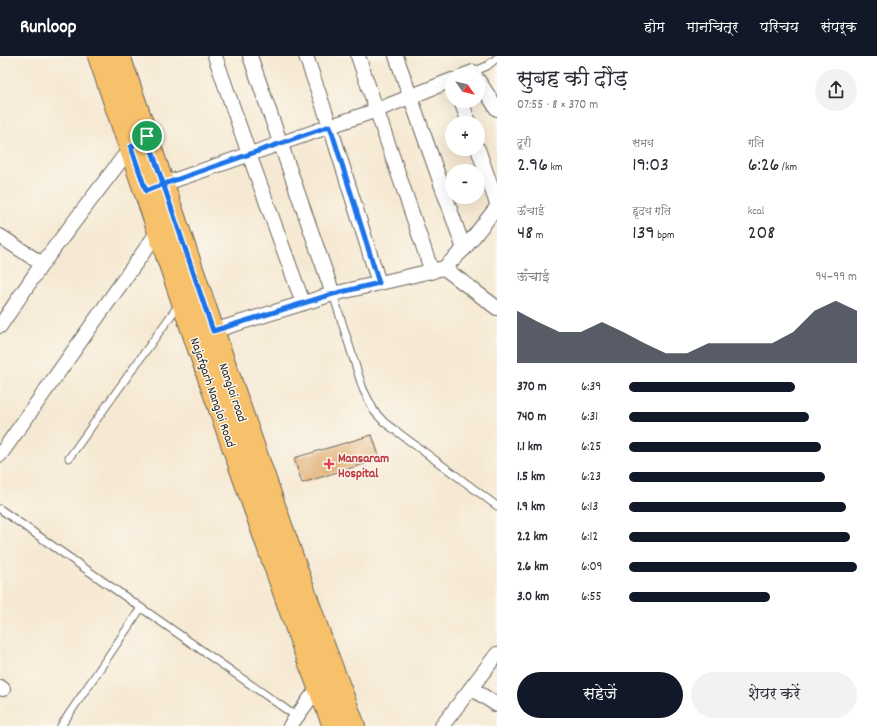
<!DOCTYPE html>
<html lang="hi">
<meta charset="utf-8">
<style>
:root{--surface:#fff;--page:#f2f2f3;--text:#2b2b33;--muted:#7c7c81;--accent:#111827}
body{margin:0;font-family:Dekko,"Playpen Sans Deva",sans-serif;background:var(--page);color:var(--text);height:100vh;display:flex;flex-direction:column;font-size:15px;white-space:nowrap}
*{box-sizing:border-box;margin:0}
p{font-size:13px;color:var(--muted)}
.icon{flex:none;width:22px;height:22px;fill:none;stroke:currentColor;stroke-width:2;stroke-linecap:round;stroke-linejoin:round}
.map{position:relative;flex:1;overflow:hidden}
.details{display:flex;flex-direction:column;background:var(--surface);width:380px}
.details>*{flex:none}
.needle{width:26px;rotate:124deg}
.buttons{position:absolute;left:445px;top:12px;display:grid;gap:8px}
.buttons a{display:grid;place-items:center;width:40px;height:40px;border-radius:50%;background:var(--surface);box-shadow:0 4px 16px #0002;font-size:20px}
.pin{position:absolute;display:grid;place-items:center;width:34px;height:34px;color:#fff;margin:-17px;border:2px solid #fff;border-radius:50%;box-shadow:0 1px 4px #0007}
.round{display:grid;place-items:center;flex:none;width:42px;height:42px;border-radius:21px;background:var(--page)}
.head{display:flex;align-items:center;justify-content:space-between;height:68px;padding:0 20px}
h1{font-size:22px;font-weight:600;line-height:30px}
.stats{display:grid;grid-template-columns:repeat(3,1fr);gap:6px;height:68px;padding:4px 20px}
.stats div{display:grid;align-content:center}
.stats b{font-size:20px;font-weight:600}
.stats small{font-size:11px;font-weight:400}
.stats p{font-size:11px}
.chart{height:112px;padding:8px 20px}
.chart p{display:flex;justify-content:space-between}
.chart svg{width:100%;height:72px;margin-top:4px;fill:var(--accent);opacity:.7}
.action{display:flex;gap:8px;margin-top:auto;padding:8px 20px}
.action a{flex:1;height:46px;border-radius:24px;background:var(--accent);color:#fff;font-size:16px;font-weight:600;line-height:46px;text-align:center}
.action a+a{background:var(--page);color:var(--text)}
ul{padding:0 20px;list-style:none;font-size:13px}
li{display:grid;grid-template-columns:64px 48px 1fr;align-items:center;height:30px}
li i{height:10px;border-radius:5px;background:var(--accent)}
header{display:flex;align-items:center;gap:24px;box-sizing:border-box;height:56px;padding:0 20px;background:var(--accent);color:#fff}
header strong{font-size:19px}
nav{display:flex;gap:22px;margin-inline-start:auto;font-size:14px}
main{display:flex;flex:1;min-height:0}
.map>svg:first-child{display:block}
.building{fill:#dda361}
.lines{fill:none;stroke-linecap:round;stroke-linejoin:round}
.service-casing{stroke:#68645c;stroke-width:9}
.minor-casing{stroke:#68645c;stroke-width:16}
.primary-casing{stroke:#68645c;stroke-width:24}
.service{stroke:#fff;stroke-width:7}
.minor{stroke:#fff;stroke-width:14}
.primary{stroke:#f7c06b;stroke-width:22}
.route-casing{stroke:#fff;stroke-width:8}
.route{stroke:#1a73e8;stroke-width:5}
.health-dot{fill:#e0444e;stroke:#fbf7ec;stroke-width:1.5}
.labels{text-anchor:middle;stroke-width:3;stroke-linejoin:round;paint-order:stroke}
.street-label{font-size:13px;fill:#1c1c1c;stroke:#fbf7ec}
.health-label{font-size:13px;font-weight:bold;fill:#be3a42;stroke:#fbf7ec;text-anchor:start}
</style>
<header>
<strong>Runloop</strong>
<nav><a>होम</a><a>मानचित्र</a><a>परिचय</a><a>संपर्क</a></nav>
</header>
<main>
<div class="map">
<svg width="497" height="670" viewBox="0 0 497 670">
<rect width="100%" height="100%" fill="#fbf7ec"/>
<filter id="ink" filterUnits="userSpaceOnUse"><feTurbulence type="fractalNoise" baseFrequency=".025" numOctaves="2"/><feDisplacementMap in="SourceGraphic" scale="8" xChannelSelector="R" yChannelSelector="G"/><feConvolveMatrix kernelMatrix="1 2 1 2 8 2 1 2 1" color-interpolation-filters="sRGB"/></filter>
<filter id="wash" filterUnits="userSpaceOnUse"><feTurbulence type="fractalNoise" baseFrequency=".012" numOctaves="4" result="noise"/><feDisplacementMap in="SourceGraphic" scale="16" xChannelSelector="R" yChannelSelector="G"/><feGaussianBlur stdDeviation="0.9" result="paint"/><feColorMatrix in="noise" values="0 0 0 0 0 0 0 0 0 0 0 0 0 0 0 0 0 1.4 0 .05"/><feComposite in="paint" operator="in"/></filter>
<g filter="url(#wash)">
<rect width="100%" height="100%" fill="#f6e9d3"/>
<g id="blocks">
<path class="building" d="M 372,379 L 380,403 L 302,427 L 294,402 Z"/>
</g>
</g>
<g filter="url(#ink)">
<use href="#blocks" fill-opacity="0" stroke="#68645c" stroke-width="1"/>
<g class="lines">
<defs>
<g id="service">
<path d="M 473,16 L 487,10 L 497,2"/>
<path d="M 333,238 L 363,333 L 374,355 L 384,366 L 497,450"/>
<path d="M 69,402 L 180,247"/>
<path d="M 0,453 L 297,661"/>
<path d="M 61,670 L 141,552"/>
</g>
<g id="minor">
<path d="M 215,0 L 249,98 L 303,247"/>
<path d="M 250,0 L 333,238"/>
<path d="M 306,0 L 330,70 L 379,227"/>
<path d="M 358,0 L 432,216"/>
<path d="M 396,0 L 464,193"/>
<path d="M 465,19 L 473,16 L 475,19"/>
<path d="M 478,24 L 497,53"/>
<path d="M 461,45 L 469,67"/>
<path d="M 478,93 L 497,148"/>
<path d="M 155,131 L 377,54 L 452,24"/>
<path d="M 0,180 L 42,208"/>
<path d="M 444,212 L 497,252"/>
<path d="M 0,270 L 42,208 L 131,91 L 134,89"/>
<path d="M 213,275 L 333,238 L 444,212 L 464,193 L 497,151"/>
<path d="M 0,399 L 159,174"/>
<path d="M 0,631 L 3,633"/>
<path d="M 471,632 L 497,649"/>
<path d="M 290,670 L 322,626"/>
<path d="M 442,670 L 497,598"/>
</g>
<g id="primary">
<path d="M 99,0 L 202,302 L 302,587 L 334,670"/>
<path d="M 119,0 L 220,295 L 320,581 L 354,670"/>
</g>
</defs>
<use href="#service" class="service-casing"/>
<use href="#minor" class="minor-casing"/>
<use href="#primary" class="primary-casing"/>
<use href="#service" class="service"/>
<use href="#minor" class="minor"/>
<use href="#primary" class="primary"/>
</g>
</g>
<g class="lines" filter="url(#ink)">
<defs>
<path id="route" d="M 147,80 C 169,145 191,210 213,275 L 333,238 L 379,227 L 330,70 L 164,128 L 146,135 L 131,91 L 147,80"/>
</defs>
<use href="#route" class="route-casing"/>
<use href="#route" class="route"/>
</g>
<path class="health-dot" d="M327 402h4v4h4v4h-4v4h-4v-4h-4v-4h4z"/>
<g class="labels">
<g class="street-label">
<text transform="translate(214 336) rotate(71)" y="5">Najafgarh Nangloi Road</text>
<text transform="translate(234 336) rotate(71)" y="5">Nangloi road</text>
</g>
<g class="health-label">
<text x="338" y="406">Mansaram<tspan x="338" dy="15">Hospital</tspan></text>
</g>
</g>
</svg>
<div class="buttons">
<a><svg class="needle" viewBox="-14 -14 28 28"><path d="M0-13l5 13h-10z" fill="#e53935"/><path d="M0 13l5-13h-10z" fill="#7c7c81"/></svg></a>
<a>+</a>
<a>−</a>
</div>
<div class="pin" style="left:147px;top:80px;background:#1e9e55"><svg class="icon" aria-label="arrive" viewBox="0 0 24 24"><path d="M6 21V4h12l-3 4 3 4H6"/></svg></div>
</div>
<section class="details">
<div class="head"><div><h1>सुबह की दौड़</h1><p>07:55 · 8 × 370 m</p></div><a class="round"><svg class="icon" aria-label="share" viewBox="0 0 24 24"><path d="M12 15V3M7 8l5-5 5 5M5 13v7h14v-7"/></svg></a></div>
<div class="stats">
<div><p>दूरी</p><b>2.96<small> km</small></b></div>
<div><p>समय</p><b>19:03</b></div>
<div><p>गति</p><b>6:26<small> /km</small></b></div>
</div>
<div class="stats">
<div><p>ऊँचाई</p><b>48<small> m</small></b></div>
<div><p>हृदय गति</p><b>139<small> bpm</small></b></div>
<div><p>kcal</p><b>208</b></div>
</div>
<div class="chart"><p><span>ऊँचाई</span>94–99 m</p>
<svg viewBox="0 0 160 44" preserveAspectRatio="none"><path d="M0 44V12L10 19L20 25L30 25L40 19L50 25L60 32L70 38L80 38L90 32L100 32L110 32L120 32L130 25L140 12L150 6L160 12V44z"/></svg>
</div>
<ul>
<li><b>370 m</b>6:39<i style="width:73%"></i></li>
<li><b>740 m</b>6:31<i style="width:79%"></i></li>
<li><b>1.1 km</b>6:25<i style="width:84%"></i></li>
<li><b>1.5 km</b>6:23<i style="width:86%"></i></li>
<li><b>1.9 km</b>6:13<i style="width:95%"></i></li>
<li><b>2.2 km</b>6:12<i style="width:97%"></i></li>
<li><b>2.6 km</b>6:09<i style="width:100%"></i></li>
<li><b>3.0 km</b>6:55<i style="width:62%"></i></li>
</ul>
<div class="action"><a>सहेजें</a><a>शेयर करें</a></div>
</section>
</main>
